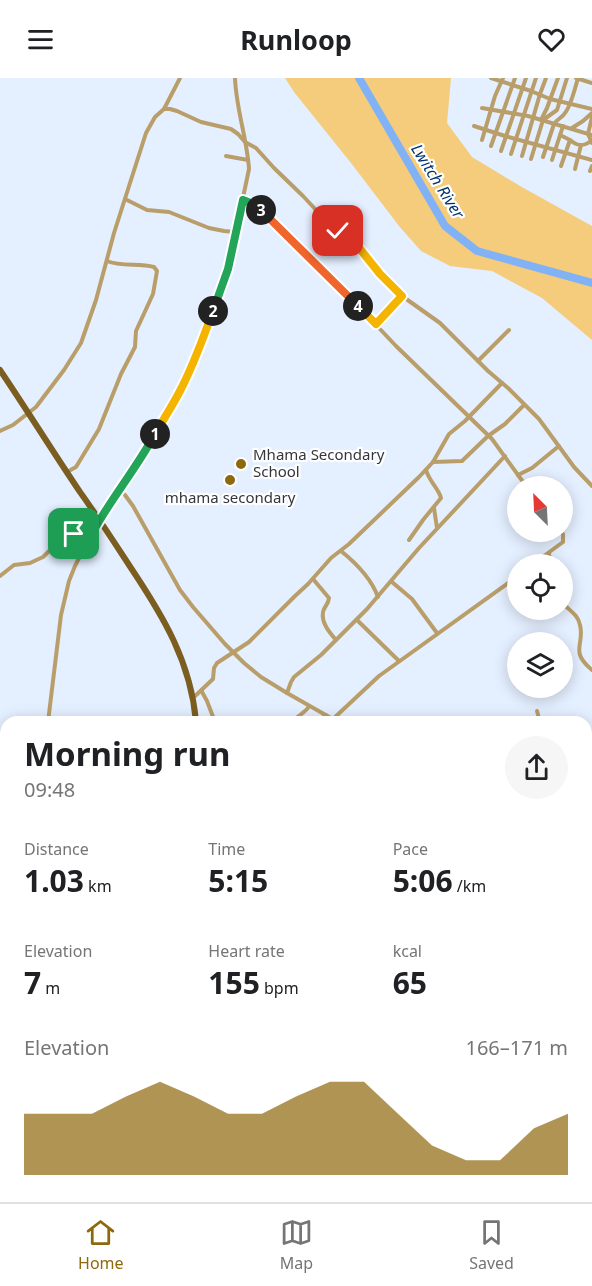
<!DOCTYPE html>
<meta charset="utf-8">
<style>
:root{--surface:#fff;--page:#f6f6f6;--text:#202124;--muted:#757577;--line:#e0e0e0;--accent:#8e680c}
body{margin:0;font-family:"Noto Sans",sans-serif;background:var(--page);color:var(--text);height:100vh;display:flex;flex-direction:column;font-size:22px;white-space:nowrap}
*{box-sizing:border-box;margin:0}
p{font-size:20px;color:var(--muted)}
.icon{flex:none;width:33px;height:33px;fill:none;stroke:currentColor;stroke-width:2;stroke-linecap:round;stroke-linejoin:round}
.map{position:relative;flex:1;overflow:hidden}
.panel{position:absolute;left:0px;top:638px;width:592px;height:488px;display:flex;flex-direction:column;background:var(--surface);border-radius:18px 18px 0 0;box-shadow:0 3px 15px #0003}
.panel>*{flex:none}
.needle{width:39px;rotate:336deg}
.buttons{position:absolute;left:507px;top:398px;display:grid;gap:12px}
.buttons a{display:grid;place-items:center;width:66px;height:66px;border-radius:50%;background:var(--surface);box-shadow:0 3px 15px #0003;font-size:30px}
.pin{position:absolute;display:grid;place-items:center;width:51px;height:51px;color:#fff;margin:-26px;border-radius:12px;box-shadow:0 3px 9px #0006}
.km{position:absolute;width:30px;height:30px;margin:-15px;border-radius:50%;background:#222;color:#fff;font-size:16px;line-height:30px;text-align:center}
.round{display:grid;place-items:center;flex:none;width:63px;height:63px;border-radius:32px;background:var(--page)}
.head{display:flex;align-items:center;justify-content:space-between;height:102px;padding:0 24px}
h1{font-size:33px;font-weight:700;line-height:45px}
.stats{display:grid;grid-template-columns:repeat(3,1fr);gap:9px;height:102px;padding:6px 24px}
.stats div{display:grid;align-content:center}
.stats b{font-size:30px;font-weight:700}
.stats small{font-size:16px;font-weight:400}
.stats p{font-size:16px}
.chart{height:168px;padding:12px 24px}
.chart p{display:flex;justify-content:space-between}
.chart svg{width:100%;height:108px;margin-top:6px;fill:var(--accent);opacity:.7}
header{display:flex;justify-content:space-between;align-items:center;height:78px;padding:0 24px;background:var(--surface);font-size:27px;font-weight:700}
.tabs{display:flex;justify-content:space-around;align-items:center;height:84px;border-top:2px solid var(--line);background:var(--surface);font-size:16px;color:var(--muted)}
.tabs a{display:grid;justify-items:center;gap:3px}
.tabs .on{color:var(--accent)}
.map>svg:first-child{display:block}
.green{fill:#f5cc7c}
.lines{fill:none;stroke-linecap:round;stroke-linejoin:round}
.river{stroke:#81b2f5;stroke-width:8}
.street{stroke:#b99e6a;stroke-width:4}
.primary{stroke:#7b5d1f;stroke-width:6}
.split-1-casing{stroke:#fff;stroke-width:12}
.split-2-casing{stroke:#fff;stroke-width:12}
.split-3-casing{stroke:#fff;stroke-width:12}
.split-4-casing{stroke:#fff;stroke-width:12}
.split-5-casing{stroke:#fff;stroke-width:12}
.split-1{stroke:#22a559;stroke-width:8}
.split-2{stroke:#f5b400;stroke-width:8}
.split-3{stroke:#22a559;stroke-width:8}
.split-4{stroke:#f0652b;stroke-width:8}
.split-5{stroke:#f5b400;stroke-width:8}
.poi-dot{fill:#8e680c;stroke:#fff;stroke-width:2}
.labels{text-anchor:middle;stroke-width:4.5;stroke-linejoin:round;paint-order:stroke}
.poi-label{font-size:15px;fill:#33373d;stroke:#fff;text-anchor:start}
.water-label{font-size:16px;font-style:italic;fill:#02336d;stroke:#fff}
</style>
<header><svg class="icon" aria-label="menu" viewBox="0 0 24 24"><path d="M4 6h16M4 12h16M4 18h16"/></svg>Runloop<svg class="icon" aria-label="heart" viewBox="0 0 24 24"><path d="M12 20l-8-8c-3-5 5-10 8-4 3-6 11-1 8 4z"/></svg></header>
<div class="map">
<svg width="592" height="1124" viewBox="0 0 592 1124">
<rect width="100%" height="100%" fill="#e4efff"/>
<path class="green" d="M 285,0 L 451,0 L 447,45 L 472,79 L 520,108 L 592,148 L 592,262 L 542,220 L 492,193 L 450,188 L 421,173 L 399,148 L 351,85 L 294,14 Z"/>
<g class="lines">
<path class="river" d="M 359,0 L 445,148 L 477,173 L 592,205"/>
<g class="street">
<path d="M 491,0 L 531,13 L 550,21 L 592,31"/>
<path d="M 576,0 L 592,5"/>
<path d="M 482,30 L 528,38 L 592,57"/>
<path d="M 164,31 L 180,0"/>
<path d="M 592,39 L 588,56 L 592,65"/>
<path d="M 541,42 L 547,30 L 558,0"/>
<path d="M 474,48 L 505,58 L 592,82"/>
<path d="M 572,50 L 583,43 L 592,35"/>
<path d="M 560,57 L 570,62 L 561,88"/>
<path d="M 482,62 L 495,18 L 503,0"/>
<path d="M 570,62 C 577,68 583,69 591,63"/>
<path d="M 491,68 L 515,0"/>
<path d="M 501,73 L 526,0"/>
<path d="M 511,76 L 536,0"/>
<path d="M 226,78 L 248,82"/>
<path d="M 522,78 L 540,16 L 546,0"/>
<path d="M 543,79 L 554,46 C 557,41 562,40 565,35 C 571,28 575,10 578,0"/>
<path d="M 531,81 L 543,42 L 557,32 L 567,0"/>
<path d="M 552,82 L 563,48"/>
<path d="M 575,91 L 581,67"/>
<path d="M 590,93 L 592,88"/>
<path d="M 125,121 L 147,132 L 169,134 L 209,150 L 224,153 L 235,154"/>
<path d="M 243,122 L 253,126 L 270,140 L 282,154 L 344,213 L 396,268 L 492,361 L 526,408"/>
<path d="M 376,247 L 402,218"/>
<path d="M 478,283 L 509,252"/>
<path d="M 0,353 L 13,347 L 36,329 L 64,292 L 81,265 L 96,222 L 114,155 L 146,55 L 155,39 L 164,31 L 170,31 L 177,33 L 201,44 L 231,51 L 238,56 L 245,64 L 256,70 L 274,90 L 303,118 L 317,133 L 343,158 L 360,171 L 380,196 L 402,218 L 440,245 L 488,293 L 508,310 L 539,341 L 574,389 L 592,408"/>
<path d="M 433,384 L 462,383 L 488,358 L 505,346 L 524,327"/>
<path d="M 67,394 L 76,389 L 99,351 L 121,296 L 135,269 L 136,253 L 153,216 L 157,193 L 154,189 C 139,185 121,189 107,183"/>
<path d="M 518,397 L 532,390 L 559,368"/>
<path d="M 119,412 L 125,417 L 133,428 L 180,512 L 193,529 L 225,566 L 244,585 L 261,599 L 287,615 L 338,644"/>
<path d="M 434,430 L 437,450"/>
<path d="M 409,462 L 423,442 L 441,420 C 439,411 429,403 426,392"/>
<path d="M 341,473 C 356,485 371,500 378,519"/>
<path d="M 549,475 L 550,486"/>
<path d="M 533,486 L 563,464 L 563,456 L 561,453"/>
<path d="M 0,498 L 14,487 L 30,485 L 43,479 L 54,468 L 71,458 L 76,456 L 91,457"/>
<path d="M 313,501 L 329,520 C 328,528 324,528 323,534 C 321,545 330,555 336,562"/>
<path d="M 392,504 L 412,521 L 437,555"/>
<path d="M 562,524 C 568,532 578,536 580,547 C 585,567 569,573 592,592"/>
<path d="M 357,542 L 399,583"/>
<path d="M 202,612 L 202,614 L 207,623 L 215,644"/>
<path d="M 287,615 L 291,604 L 294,599 L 321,577 L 367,531 L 419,470 L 505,378"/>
<path d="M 193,620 L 213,601 L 214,590 L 217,585 L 249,564 L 295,518 L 308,506 L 331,480 L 349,466 L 419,399 L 433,384 L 449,356 L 465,343 L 502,305"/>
<path d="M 537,633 L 540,644"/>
<path d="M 333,641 L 379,598 L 518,498"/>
<path d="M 48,644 L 61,537 L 69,503 L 75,488 L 99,441 L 147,371 L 179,317 L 193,288 L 200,271 L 228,191 L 249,91 C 247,60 236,31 235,0"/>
<path d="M 293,644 C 297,637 306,635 309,628"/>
<path d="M 317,644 L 326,637"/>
<path d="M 0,661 L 6,660"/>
<path d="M 586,672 L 592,665"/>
<path d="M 586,674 L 592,682"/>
<path d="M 0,724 L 6,720"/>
<path d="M 586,736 L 592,731"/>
<path d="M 586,769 L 592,771"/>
<path d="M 586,811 L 592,817"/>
<path d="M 586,863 L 592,858"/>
<path d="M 0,876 L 6,877"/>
<path d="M 586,909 L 592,911"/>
<path d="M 589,962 L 592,960"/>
<path d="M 0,979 L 6,978"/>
<path d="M 150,1124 L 150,1119"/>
</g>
<g class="primary">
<path d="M 0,292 C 27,332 53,374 80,414 C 98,439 114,464 131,490 C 163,538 191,584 196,644"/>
<path d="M 35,1119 L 36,1124"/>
</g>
</g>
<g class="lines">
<defs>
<path id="split-1" d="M 74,456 L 91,457 C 110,422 136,391 155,356"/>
<path id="split-2" d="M 155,356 C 164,340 175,324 183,307 C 195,283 204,258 213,233"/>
<path id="split-3" d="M 213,233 L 228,191 L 243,122 L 253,126 L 261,132"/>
<path id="split-4" d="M 261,132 L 358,228"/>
<path id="split-5" d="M 338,153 L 360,171 L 380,196 L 402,218 L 376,246 L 358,228"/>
</defs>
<use href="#split-1" class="split-1-casing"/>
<use href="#split-2" class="split-2-casing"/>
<use href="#split-3" class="split-3-casing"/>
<use href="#split-4" class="split-4-casing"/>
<use href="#split-5" class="split-5-casing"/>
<use href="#split-1" class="split-1"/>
<use href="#split-2" class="split-2"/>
<use href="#split-3" class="split-3"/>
<use href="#split-4" class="split-4"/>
<use href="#split-5" class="split-5"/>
</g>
<g class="poi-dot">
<circle cx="241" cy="386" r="6"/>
<circle cx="230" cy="402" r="6"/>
</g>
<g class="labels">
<g class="poi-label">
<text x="253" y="382">Mhama Secondary<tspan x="253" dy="17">School</tspan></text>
<text x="230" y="425" text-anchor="middle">mhama secondary</text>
</g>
<g class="water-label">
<text transform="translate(438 103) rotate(58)" y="6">Lwitch River</text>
</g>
</g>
</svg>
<div class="buttons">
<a><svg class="needle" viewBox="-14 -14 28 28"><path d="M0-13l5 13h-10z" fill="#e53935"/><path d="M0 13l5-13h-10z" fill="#757577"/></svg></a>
<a><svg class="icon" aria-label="locate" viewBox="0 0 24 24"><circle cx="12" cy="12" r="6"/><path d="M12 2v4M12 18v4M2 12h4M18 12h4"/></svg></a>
<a><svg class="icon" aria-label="layers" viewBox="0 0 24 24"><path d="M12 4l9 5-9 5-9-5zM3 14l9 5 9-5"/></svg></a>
</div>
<div class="pin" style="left:74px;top:456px;background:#1e9e55"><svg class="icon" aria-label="arrive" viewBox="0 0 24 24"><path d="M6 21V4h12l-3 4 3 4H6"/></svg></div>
<div class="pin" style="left:338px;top:153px;background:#d93025"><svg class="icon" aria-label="check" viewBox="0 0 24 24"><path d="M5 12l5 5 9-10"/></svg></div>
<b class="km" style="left:155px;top:356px">1</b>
<b class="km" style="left:213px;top:233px">2</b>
<b class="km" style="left:261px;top:132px">3</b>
<b class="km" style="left:358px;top:228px">4</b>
<section class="panel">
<div class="head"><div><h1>Morning run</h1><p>09:48</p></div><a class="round"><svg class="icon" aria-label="share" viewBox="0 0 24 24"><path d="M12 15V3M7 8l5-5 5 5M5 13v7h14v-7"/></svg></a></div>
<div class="stats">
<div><p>Distance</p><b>1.03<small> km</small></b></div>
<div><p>Time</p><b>5:15</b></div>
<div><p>Pace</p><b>5:06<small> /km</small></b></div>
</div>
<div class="stats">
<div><p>Elevation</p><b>7<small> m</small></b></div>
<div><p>Heart rate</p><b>155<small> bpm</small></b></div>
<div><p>kcal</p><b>65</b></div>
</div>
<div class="chart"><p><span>Elevation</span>166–171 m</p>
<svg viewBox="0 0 160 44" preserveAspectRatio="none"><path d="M0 44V19L10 19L20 19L30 12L40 6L50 12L60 19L70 19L80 12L90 6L100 6L110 19L120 32L130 38L140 38L150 25L160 19V44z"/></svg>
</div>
</section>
</div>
<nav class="tabs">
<a class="on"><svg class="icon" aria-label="home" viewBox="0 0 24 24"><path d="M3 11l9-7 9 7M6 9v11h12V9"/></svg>Home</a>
<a><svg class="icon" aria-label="map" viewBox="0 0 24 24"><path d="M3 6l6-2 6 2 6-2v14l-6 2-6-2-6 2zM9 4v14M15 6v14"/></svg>Map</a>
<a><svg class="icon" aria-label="saved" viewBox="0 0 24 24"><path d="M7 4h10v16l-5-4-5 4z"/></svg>Saved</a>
</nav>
